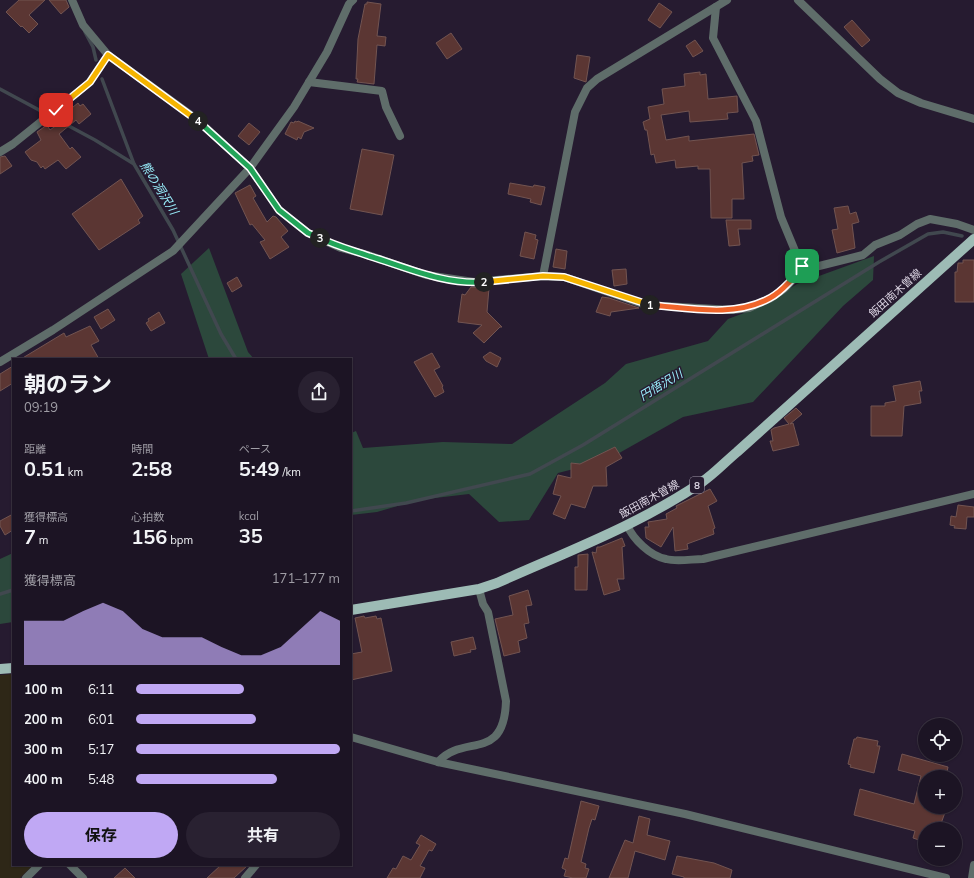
<!DOCTYPE html>
<html lang="ja">
<meta charset="utf-8">
<style>
:root{--surface:#1c1424;--page:#292131;--text:#f1f3f6;--muted:#a09ea6;--line:#3a3341;--accent:#c0a8f4}
body{margin:0;font-family:Mulish,"Noto Sans JP",sans-serif;background:var(--page);color:var(--text);height:100vh;display:flex;flex-direction:column;font-size:15px;white-space:nowrap}
*{box-sizing:border-box;margin:0}
p{font-size:13px;color:var(--muted)}
.icon{flex:none;width:22px;height:22px;fill:none;stroke:currentColor;stroke-width:2;stroke-linecap:round;stroke-linejoin:round}
.map{position:relative;flex:1;overflow:hidden}
.side{position:absolute;left:12px;top:358px;width:340px;height:508px;display:flex;flex-direction:column;background:var(--surface);border-radius:0px;box-shadow:0 1px 3px #0004,0 0 0 1px var(--line)}
.side>*{flex:none}
.controls{position:absolute;left:918px;top:718px;display:grid;gap:8px}
.controls a{display:grid;place-items:center;width:44px;height:44px;border-radius:50%;background:var(--surface);box-shadow:0 1px 3px #0004,0 0 0 1px var(--line);font-size:20px}
.pin{position:absolute;display:grid;place-items:center;width:34px;height:34px;color:#fff;margin:-17px;border-radius:8px;box-shadow:0 2px 6px #0006}
.km{position:absolute;width:20px;height:20px;margin:-10px;border-radius:50%;background:#222;color:#fff;font-size:11px;line-height:20px;text-align:center}
.round{display:grid;place-items:center;flex:none;width:42px;height:42px;border-radius:21px;background:var(--page)}
.overview{display:flex;align-items:center;justify-content:space-between;height:68px;padding:0 12px}
h1{font-size:22px;font-weight:700;line-height:30px}
.metrics{display:grid;grid-template-columns:repeat(3,1fr);gap:6px;height:68px;padding:4px 12px}
.metrics div{display:grid;align-content:center}
.metrics b{font-size:20px;font-weight:700}
.metrics small{font-size:11px;font-weight:400}
.metrics p{font-size:11px}
.chart{height:112px;padding:8px 12px}
.chart p{display:flex;justify-content:space-between}
.chart svg{width:100%;height:72px;margin-top:4px;fill:var(--accent);opacity:.7}
.action{display:flex;gap:8px;margin-top:auto;padding:8px 12px}
.action a{flex:1;height:46px;border-radius:24px;background:var(--accent);color:#111;font-size:16px;font-weight:700;line-height:46px;text-align:center}
.action a+a{background:var(--page);color:var(--text)}
ul{padding:0 12px;list-style:none;font-size:13px}
li{display:grid;grid-template-columns:64px 48px 1fr;align-items:center;height:30px}
li i{height:10px;border-radius:5px;background:var(--accent)}
.map>svg:first-child{display:block}
.industrial{fill:#2e2717}
.green{fill:#2c483c}
.lines{fill:none;stroke-linecap:round;stroke-linejoin:round}
.stream{stroke:#41484f;stroke-width:3.5}
.building{fill:#5b3633;stroke:#725451}
.minor{stroke:#5f6d6a;stroke-width:8}
.primary{stroke:#9dbbb5;stroke-width:10}
.split-1-casing{stroke:#fff;stroke-width:8}
.split-2-casing{stroke:#fff;stroke-width:8}
.split-3-casing{stroke:#fff;stroke-width:8}
.split-4-casing{stroke:#fff;stroke-width:8}
.split-5-casing{stroke:#fff;stroke-width:8}
.split-1{stroke:#f0652b;stroke-width:5}
.split-2{stroke:#f5b400;stroke-width:5}
.split-3{stroke:#22a559;stroke-width:5}
.split-4{stroke:#22a559;stroke-width:5}
.split-5{stroke:#f5b400;stroke-width:5}
.labels{text-anchor:middle;stroke-width:3;stroke-linejoin:round;paint-order:stroke}
.shield{fill:#261b30;stroke:#a49cac;stroke-width:1}
.shield-label{font-size:10px;font-weight:bold;fill:#dad3e1}
.street-label{font-size:11px;fill:#dad3e1;stroke:#261b30}
.water-label{font-size:12px;font-style:italic;fill:#98eefb;stroke:#261b30}
</style>
<div class="map">
<svg width="974" height="878" viewBox="0 0 974 878">
<rect width="100%" height="100%" fill="#261b30"/>
<path class="industrial" d="M 13,674 L 13,865 L 33,865 L 20,878 L 0,878 L 0,675 Z"/>
<g class="green">
<path d="M 209,248 L 248,352 L 254,359 L 209,359 L 181,274 Z"/>
<path d="M 874,256 L 873,280 L 843,306 L 753,402 L 683,417 L 605,461 L 558,473 L 529,520 L 499,522 L 469,494 L 418,500 L 377,512 L 351,515 L 351,433 L 356,431 L 363,448 L 443,442 L 512,444 L 605,383 L 626,364 L 708,341 L 728,319 L 760,307 L 797,284 Z"/>
<path d="M 13,553 L 13,622 L 0,624 L 0,559 Z"/>
</g>
<g class="lines">
<g class="stream">
<path d="M 85,32 L 93,47 L 96,60"/>
<path d="M 102,79 L 134,164"/>
<path d="M 0,89 L 95,140 L 134,164 L 173,230 L 221,334 L 236,359"/>
<path d="M 351,511 L 406,503 L 530,474 L 583,445 L 879,262 L 928,234 L 943,232 L 962,236"/>
<path d="M 0,594 L 13,590"/>
</g>
</g>
<g class="building">
<path d="M 19,0 L 45,0 L 29,15 L 38,24 L 29,33 L 22,26 L 21,27 L 6,12 Z"/>
<path d="M 49,0 L 66,0 L 69,7 L 61,14 Z"/>
<path d="M 367,2 L 381,4 L 377,36 L 386,37 L 385,46 L 377,45 L 374,84 L 357,82 L 358,79 L 356,79 L 358,39 L 365,4 L 367,4 Z"/>
<path d="M 659,3 L 672,12 L 660,28 L 648,20 Z"/>
<path d="M 852,20 L 870,40 L 862,47 L 844,27 Z"/>
<path d="M 451,33 L 462,49 L 447,59 L 436,43 Z"/>
<path d="M 695,40 L 703,51 L 693,57 L 686,46 Z"/>
<path d="M 577,55 L 590,57 L 586,82 L 574,78 Z"/>
<path d="M 700,72 L 700,75 L 706,74 L 708,99 L 737,96 L 738,112 L 727,113 L 728,119 L 690,122 L 689,111 L 661,115 L 666,140 L 689,136 L 689,141 L 754,134 L 759,155 L 752,156 L 753,161 L 742,163 L 744,199 L 732,199 L 732,218 L 711,218 L 710,169 L 698,169 L 698,166 L 676,168 L 675,160 L 656,163 L 654,154 L 651,155 L 647,130 L 645,130 L 643,122 L 650,119 L 648,107 L 664,104 L 662,89 L 685,86 L 684,74 Z"/>
<path d="M 78,103 L 80,106 L 83,104 L 91,114 L 79,124 L 76,120 L 59,134 L 70,149 L 72,147 L 81,157 L 66,169 L 58,160 L 45,169 L 43,166 L 41,168 L 37,162 L 31,160 L 25,152 L 41,140 L 37,132 L 47,125 L 50,130 L 65,119 L 61,113 L 72,105 L 73,107 Z"/>
<path d="M 295,121 L 297,122 L 298,121 L 314,128 L 304,132 L 301,139 L 298,137 L 297,140 L 285,134 L 291,122 L 294,123 Z"/>
<path d="M 249,123 L 260,132 L 249,145 L 238,136 Z"/>
<path d="M 362,149 L 394,155 L 382,215 L 350,209 Z"/>
<path d="M 5,156 L 12,166 L 0,174 L 0,157 Z"/>
<path d="M 121,179 L 143,216 L 138,220 L 140,223 L 99,250 L 72,214 Z"/>
<path d="M 510,183 L 533,187 L 534,185 L 545,187 L 541,205 L 530,202 L 531,199 L 508,194 Z"/>
<path d="M 250,185 L 256,196 L 253,198 L 267,222 L 273,216 L 276,217 L 288,231 L 281,237 L 289,247 L 270,259 L 260,242 L 265,240 L 252,224 L 250,225 L 235,193 Z"/>
<path d="M 848,206 L 850,214 L 856,212 L 859,222 L 852,224 L 855,248 L 837,253 L 832,230 L 838,229 L 834,208 Z"/>
<path d="M 726,220 L 751,220 L 751,229 L 738,229 L 740,245 L 729,246 Z"/>
<path d="M 525,232 L 536,235 L 535,239 L 538,240 L 534,259 L 520,256 Z"/>
<path d="M 556,249 L 567,251 L 565,269 L 553,267 Z"/>
<path d="M 963,260 L 974,260 L 974,302 L 955,302 L 955,272 L 957,272 L 958,263 L 963,263 Z"/>
<path d="M 626,269 L 627,284 L 614,286 L 612,270 Z"/>
<path d="M 237,277 L 242,286 L 232,292 L 227,283 Z"/>
<path d="M 471,287 L 489,288 L 487,312 L 502,327 L 500,327 L 484,343 L 473,333 L 482,325 L 458,322 L 462,294 L 465,295 Z"/>
<path d="M 602,297 L 609,298 L 639,308 L 611,312 L 610,316 L 596,312 Z"/>
<path d="M 108,309 L 115,320 L 101,329 L 94,317 Z"/>
<path d="M 159,312 L 165,323 L 151,331 L 146,323 L 149,321 L 148,319 Z"/>
<path d="M 90,326 L 99,341 L 91,345 L 99,359 L 21,359 L 64,333 L 66,337 Z"/>
<path d="M 490,352 L 501,358 L 497,367 L 486,361 L 483,357 Z"/>
<path d="M 432,353 L 440,367 L 434,370 L 443,386 L 442,387 L 444,392 L 435,397 L 414,362 Z"/>
<path d="M 13,366 L 13,383 L 0,391 L 0,374 Z"/>
<path d="M 920,381 L 922,391 L 919,391 L 921,403 L 904,406 L 902,436 L 871,436 L 871,406 L 885,406 L 885,403 L 896,401 L 893,386 Z"/>
<path d="M 796,408 L 802,414 L 790,424 L 793,423 L 799,445 L 773,451 L 770,441 L 773,441 L 771,430 L 774,428 L 789,424 L 784,418 Z"/>
<path d="M 615,447 L 622,458 L 606,467 L 607,486 L 593,486 L 585,508 L 571,504 L 565,519 L 553,514 L 561,496 L 553,494 L 558,475 L 571,478 L 571,463 L 580,464 Z"/>
<path d="M 710,489 L 717,501 L 708,506 L 715,528 L 713,529 L 714,534 L 687,544 L 688,549 L 675,551 L 673,527 L 661,547 L 646,538 L 645,527 L 649,527 L 648,522 L 667,519 L 666,514 L 677,508 L 676,506 Z"/>
<path d="M 958,505 L 974,507 L 974,517 L 967,517 L 966,529 L 954,528 L 955,526 L 950,525 L 951,516 L 956,517 Z"/>
<path d="M 13,514 L 13,530 L 5,535 L 0,526 L 0,521 Z"/>
<path d="M 622,538 L 625,546 L 622,547 L 624,579 L 617,579 L 620,590 L 604,595 L 592,552 L 596,553 L 597,547 L 600,547 Z"/>
<path d="M 588,554 L 587,590 L 575,590 L 575,567 L 578,567 L 578,555 Z"/>
<path d="M 528,590 L 532,605 L 526,606 L 529,623 L 524,624 L 527,638 L 518,641 L 520,652 L 504,656 L 495,619 L 513,615 L 509,596 Z"/>
<path d="M 364,616 L 365,618 L 376,616 L 377,619 L 381,618 L 392,671 L 351,680 L 351,654 L 362,652 L 355,618 Z"/>
<path d="M 473,637 L 476,649 L 470,650 L 471,652 L 454,656 L 451,642 Z"/>
<path d="M 857,737 L 878,741 L 877,746 L 880,746 L 874,773 L 850,767 L 851,765 L 848,764 L 854,739 L 856,739 Z"/>
<path d="M 902,754 L 948,767 L 946,777 L 925,777 L 925,807 L 947,807 L 939,829 L 925,829 L 925,842 L 913,838 L 915,831 L 854,815 L 860,789 L 914,804 L 921,776 L 898,770 Z"/>
<path d="M 581,801 L 599,806 L 595,820 L 592,819 L 589,828 L 581,862 L 586,864 L 585,868 L 589,869 L 586,878 L 573,878 L 564,876 L 566,870 L 562,868 L 565,858 L 568,859 Z"/>
<path d="M 639,816 L 650,819 L 647,835 L 670,841 L 665,860 L 635,851 L 628,878 L 609,878 L 625,840 L 633,843 Z"/>
<path d="M 421,835 L 436,844 L 432,851 L 429,850 L 420,866 L 425,868 L 420,878 L 387,878 L 393,868 L 396,869 L 403,856 L 411,860 L 420,845 L 416,843 Z"/>
<path d="M 677,856 L 714,863 L 732,870 L 730,878 L 684,878 L 684,877 L 672,874 Z"/>
<path d="M 221,865 L 248,865 L 234,878 L 207,878 Z"/>
<path d="M 125,868 L 135,878 L 114,878 Z"/>
</g>
<g class="lines">
<g class="minor">
<path d="M 72,0 L 83,25 L 108,55 L 195,118 L 250,168 L 279,210 L 308,233 L 341,248 L 368,255 L 426,275 L 474,282 L 543,276 L 564,277 L 646,305 L 733,310 L 749,308 L 771,298 L 784,289 L 803,270 L 863,255 L 875,245 L 900,235 L 917,224 L 930,219 L 957,224 L 974,230"/>
<path d="M 798,0 L 880,79 L 898,93 L 921,103 L 974,119"/>
<path d="M 716,7 L 713,38 L 756,121 L 781,217 L 803,270"/>
<path d="M 309,82 L 382,91 L 386,107 L 400,136"/>
<path d="M 0,152 L 13,144 L 89,83 L 108,55"/>
<path d="M 543,276 L 575,112 L 587,88 L 597,79 L 727,0"/>
<path d="M 0,362 L 53,330 L 173,251 L 250,168 L 294,107 L 327,52 L 349,4 L 353,0"/>
<path d="M 627,525 C 633,539 650,556 666,559 C 677,562 692,559 703,559 L 974,494"/>
<path d="M 351,737 L 438,762 L 685,814 L 946,878"/>
<path d="M 438,762 C 464,733 504,763 506,701 L 488,612 L 483,604 L 479,589"/>
<path d="M 70,865 L 83,878"/>
<path d="M 26,878 L 39,865"/>
<path d="M 245,878 L 256,865"/>
<path d="M 972,878 L 974,865"/>
</g>
<g class="primary">
<path d="M 351,610 L 479,589 L 497,583 C 566,552 639,525 702,482 C 714,474 725,462 737,452 L 974,239"/>
<path d="M 0,669 L 13,668"/>
</g>
</g>
<g class="lines">
<defs>
<path id="split-1" d="M 650,305 C 689,308 734,318 770,298 C 784,291 791,278 803,270 L 802,266"/>
<path id="split-2" d="M 484,282 L 543,276 L 564,277 L 650,305"/>
<path id="split-3" d="M 320,238 C 336,246 352,250 369,256 C 406,267 444,285 484,282"/>
<path id="split-4" d="M 198,121 L 250,168 L 279,210 L 308,233 L 320,238"/>
<path id="split-5" d="M 56,110 L 90,82 L 108,55 L 198,121"/>
</defs>
<use href="#split-1" class="split-1-casing"/>
<use href="#split-2" class="split-2-casing"/>
<use href="#split-3" class="split-3-casing"/>
<use href="#split-4" class="split-4-casing"/>
<use href="#split-5" class="split-5-casing"/>
<use href="#split-1" class="split-1"/>
<use href="#split-2" class="split-2"/>
<use href="#split-3" class="split-3"/>
<use href="#split-4" class="split-4"/>
<use href="#split-5" class="split-5"/>
</g>
<g class="labels">
<rect class="shield" x="690" y="477" width="14" height="16" rx="3"/>
<g class="shield-label">
<text x="697" y="489">8</text>
</g>
<g class="street-label">
<text transform="translate(895 293) rotate(-42)" y="4">飯田南木曽線</text>
<text transform="translate(649 499) rotate(-29)" y="4">飯田南木曽線</text>
</g>
<g class="water-label">
<text transform="translate(159 188) rotate(58)" y="4">熊の洞沢川</text>
<text transform="translate(661 385) rotate(-31)" y="4">円悟沢川</text>
</g>
</g>
</svg>
<div class="controls">
<a><svg class="icon" aria-label="locate" viewBox="0 0 24 24"><circle cx="12" cy="12" r="6"/><path d="M12 2v4M12 18v4M2 12h4M18 12h4"/></svg></a>
<a>+</a>
<a>−</a>
</div>
<div class="pin" style="left:802px;top:266px;background:#1e9e55"><svg class="icon" aria-label="arrive" viewBox="0 0 24 24"><path d="M6 21V4h12l-3 4 3 4H6"/></svg></div>
<div class="pin" style="left:56px;top:110px;background:#d93025"><svg class="icon" aria-label="check" viewBox="0 0 24 24"><path d="M5 12l5 5 9-10"/></svg></div>
<b class="km" style="left:650px;top:305px">1</b>
<b class="km" style="left:484px;top:282px">2</b>
<b class="km" style="left:320px;top:238px">3</b>
<b class="km" style="left:198px;top:121px">4</b>
<section class="side">
<div class="overview"><div><h1>朝のラン</h1><p>09:19</p></div><a class="round"><svg class="icon" aria-label="share" viewBox="0 0 24 24"><path d="M12 15V3M7 8l5-5 5 5M5 13v7h14v-7"/></svg></a></div>
<div class="metrics">
<div><p>距離</p><b>0.51<small> km</small></b></div>
<div><p>時間</p><b>2:58</b></div>
<div><p>ペース</p><b>5:49<small> /km</small></b></div>
</div>
<div class="metrics">
<div><p>獲得標高</p><b>7<small> m</small></b></div>
<div><p>心拍数</p><b>156<small> bpm</small></b></div>
<div><p>kcal</p><b>35</b></div>
</div>
<div class="chart"><p><span>獲得標高</span>171–177 m</p>
<svg viewBox="0 0 160 44" preserveAspectRatio="none"><path d="M0 44V17L10 17L20 17L30 11L40 6L50 11L60 22L70 27L80 27L90 27L100 33L110 38L120 38L130 33L140 22L150 11L160 17V44z"/></svg>
</div>
<ul>
<li><b>100 m</b>6:11<i style="width:53%"></i></li>
<li><b>200 m</b>6:01<i style="width:59%"></i></li>
<li><b>300 m</b>5:17<i style="width:100%"></i></li>
<li><b>400 m</b>5:48<i style="width:69%"></i></li>
</ul>
<div class="action"><a>保存</a><a>共有</a></div>
</section>
</div>
